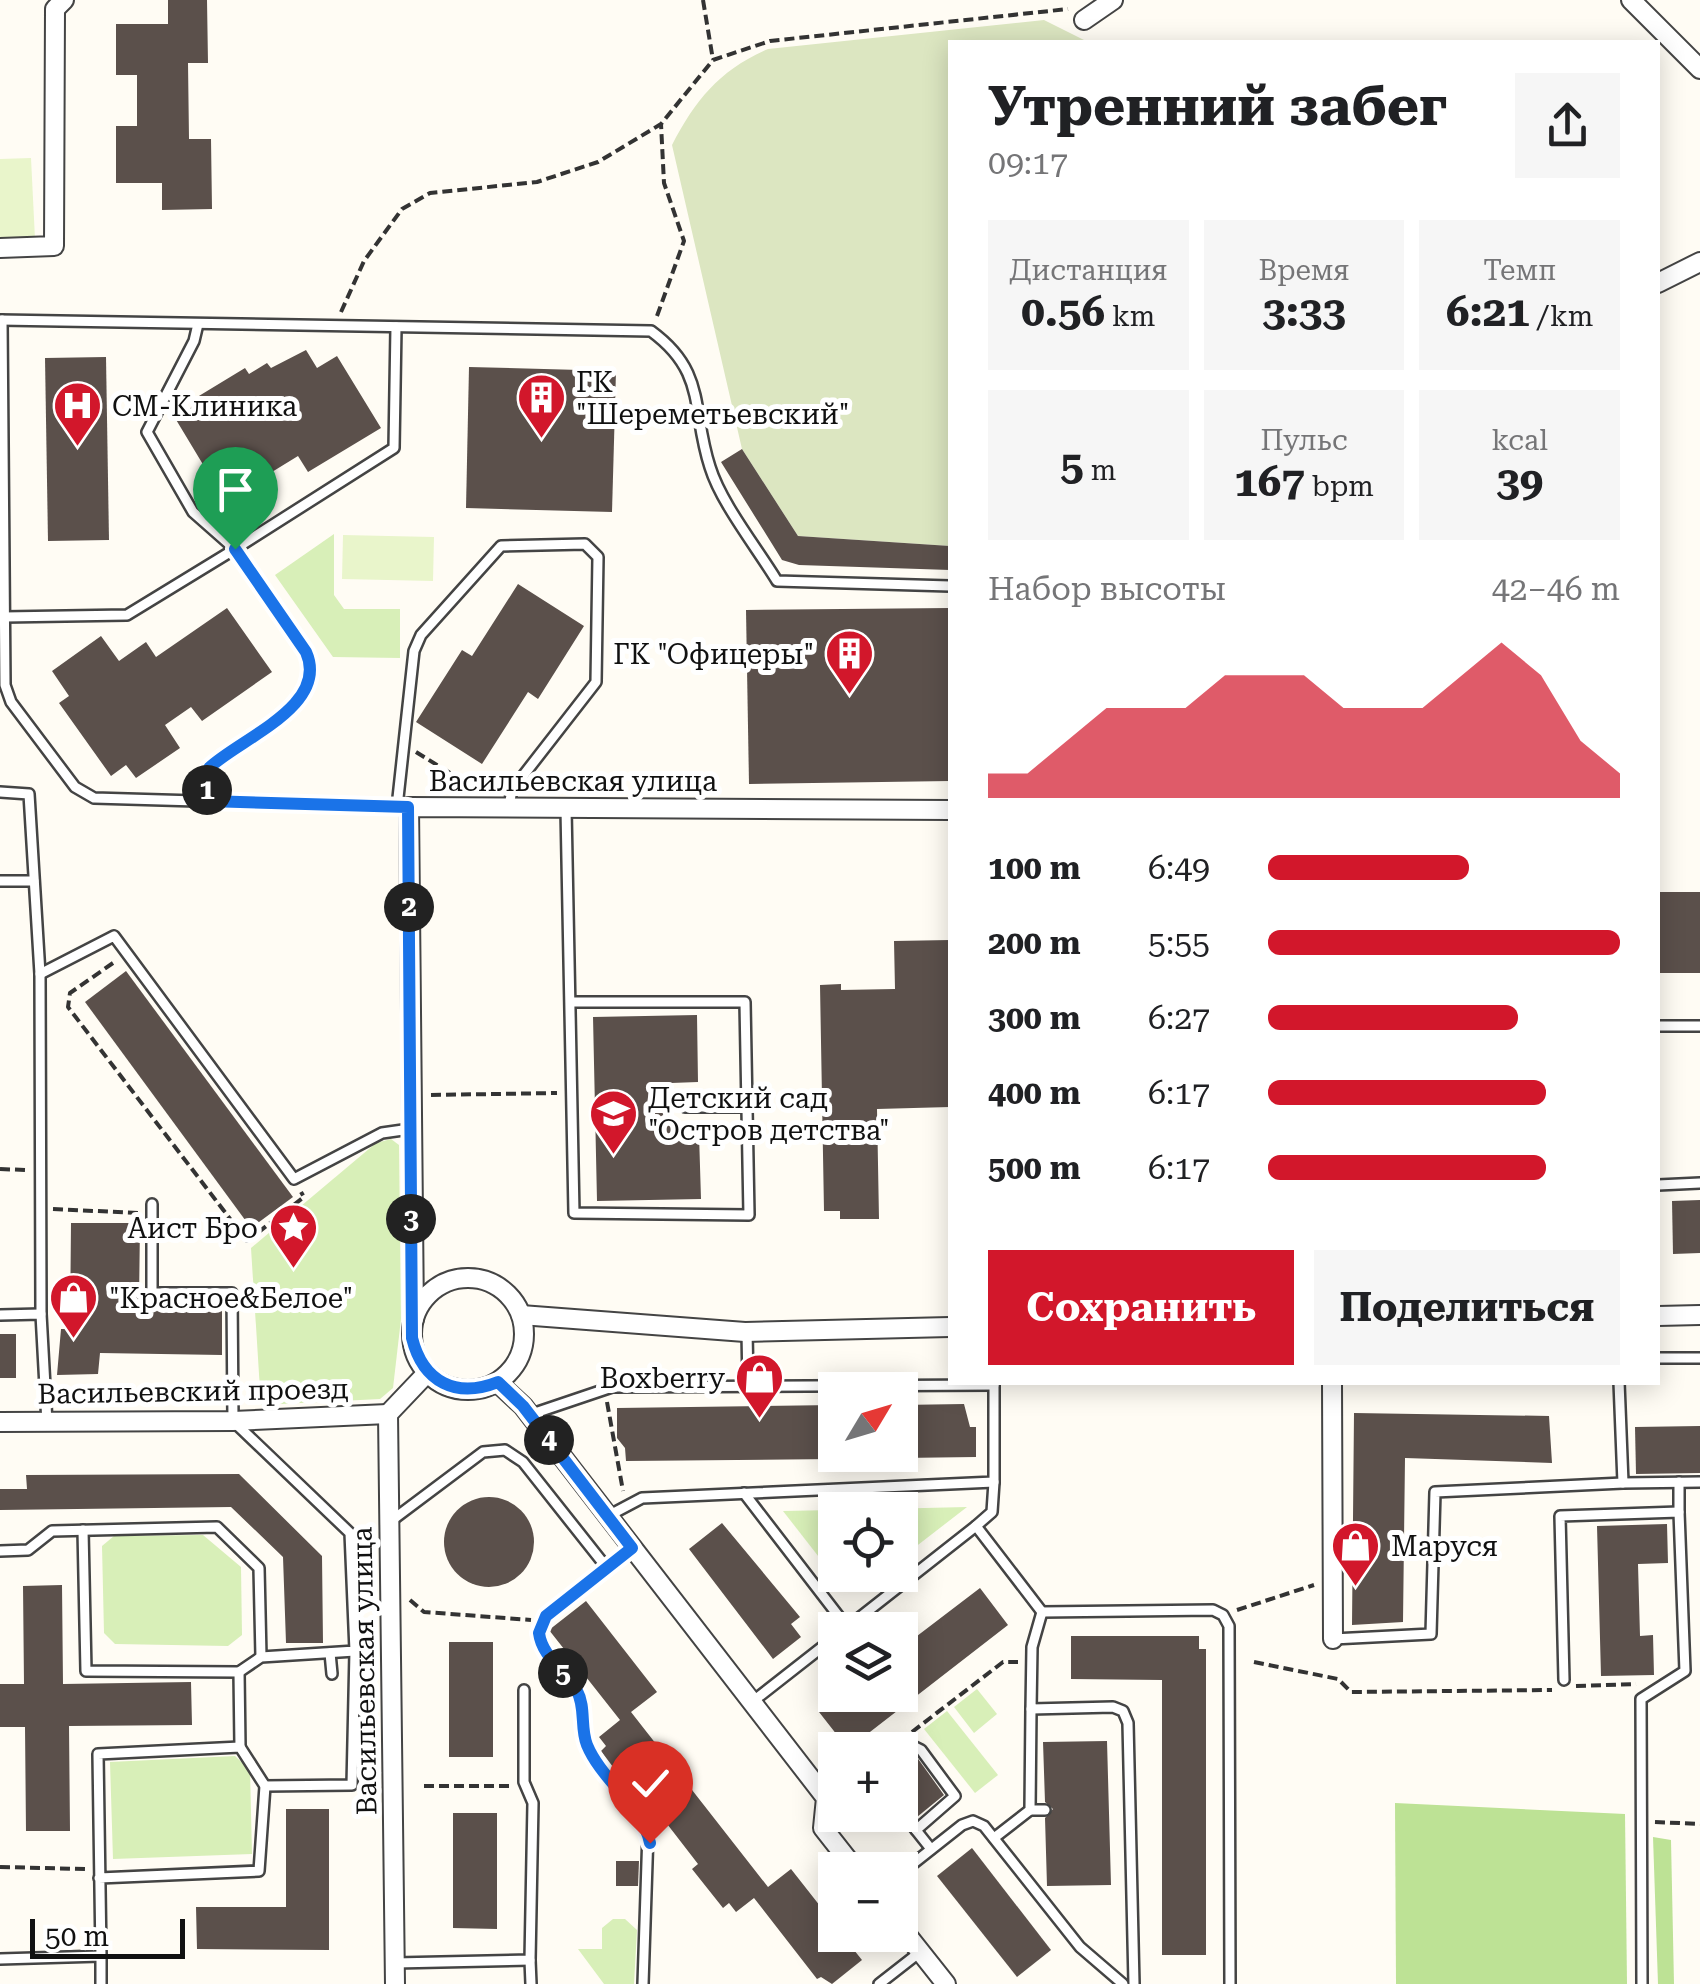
<!DOCTYPE html>
<html lang="ru">
<meta charset="utf-8">
<style>
:root{--surface:#fff;--page:#f6f6f6;--text:#202124;--muted:#757577;--accent:#d2172b}
body{margin:0;font-family:"Roboto Serif",serif;background:var(--page);color:var(--text);height:100vh;display:flex;flex-direction:column;font-size:38px;white-space:nowrap}
*{box-sizing:border-box;margin:0}
p{font-size:32px;color:var(--muted)}
.icon{flex:none;width:55px;height:55px;fill:none;stroke:currentColor;stroke-width:2;stroke-linecap:round;stroke-linejoin:round}
.map{position:relative;flex:1;overflow:hidden}
.details{position:absolute;left:948px;top:40px;width:712px;height:1345px;display:flex;flex-direction:column;background:var(--surface);border-radius:0px;box-shadow:0 5px 25px #0003}
.details>*{flex:none}
.needle{width:65px;rotate:52deg}
.fabs{position:absolute;left:818px;top:1372px;display:grid;gap:20px}
.fabs a{display:grid;place-items:center;width:100px;height:100px;border-radius:0px;background:var(--surface);box-shadow:0 5px 25px #0003;font-size:50px}
.scale{position:absolute;left:30px;bottom:25px;width:155px;box-sizing:border-box;padding-left:10px;border:5px solid #111;border-top:0;font-size:28px;line-height:35px;white-space:nowrap;color:#111;-webkit-text-stroke:8px #fff;paint-order:stroke}
.pin{position:absolute;display:grid;place-items:center;width:85px;height:85px;color:#fff;margin:-102px -42px;border-radius:50% 50% 50% 0;rotate:-45deg;box-shadow:0 0 10px #0007}
.pin .icon{rotate:45deg}
.km{position:absolute;width:50px;height:50px;margin:-25px;border-radius:50%;background:#222;color:#fff;font-size:28px;line-height:50px;text-align:center}
.round{display:grid;place-items:center;flex:none;width:105px;height:105px;border-radius:0px;background:var(--page)}
.headline{display:flex;align-items:center;justify-content:space-between;height:170px;padding:0 40px}
h1{font-size:55px;font-weight:700;line-height:75px}
.figures{display:grid;grid-template-columns:repeat(3,1fr);gap:15px;height:170px;padding:10px 40px}
.figures div{display:grid;align-content:center;border-radius:0px;background:var(--page);text-align:center}
.figures b{font-size:42px;font-weight:700}
.figures small{font-size:28px;font-weight:400}
.figures p{font-size:28px}
.chart{height:280px;padding:20px 40px}
.chart p{display:flex;justify-content:space-between}
.chart svg{width:100%;height:180px;margin-top:10px;fill:var(--accent);opacity:.7}
.button{display:flex;gap:20px;margin-top:auto;padding:20px 40px}
.button a{flex:1;height:115px;border-radius:0px;background:var(--accent);color:#fff;font-size:40px;font-weight:700;line-height:115px;text-align:center}
.button a+a{background:var(--page);color:var(--text)}
ul{padding:0 40px;list-style:none;font-size:32px}
li{display:grid;grid-template-columns:160px 120px 1fr;align-items:center;height:75px}
li i{height:25px;border-radius:12px;background:var(--accent)}
.map>svg:first-child{display:block}
.green{fill:#d8efb8}
.forest{fill:#bde295}
.cemetery{fill:#dce6c1}
.pitch{fill:#e9f5cb}
.building{fill:#5b504b}
.lines{fill:none;stroke-linecap:round;stroke-linejoin:round}
.lane-casing{stroke:#444;stroke-width:14}
.street-casing{stroke:#444;stroke-width:22}
.path{stroke:#333;stroke-width:4;stroke-dasharray:10 5;stroke-linecap:butt}
.lane{stroke:#fff;stroke-width:9}
.street{stroke:#fff;stroke-width:18}
.route-casing{stroke:#fff;stroke-width:20}
.route{stroke:#1a73e8;stroke-width:12}
.labels{text-anchor:middle;stroke-width:10;stroke-linejoin:round;paint-order:stroke}
.poi-label{font-size:28px;fill:#111;stroke:#fff;text-anchor:start}
.street-label{font-size:28px;fill:#111;stroke:#fff}
</style>
<div class="map">
<svg width="1700" height="1984" viewBox="0 0 1700 1984">
<rect width="100%" height="100%" fill="#fffcf4"/>
<g class="green">
<path d="M 334,534 L 334,595 L 344,609 L 400,609 L 400,658 L 333,657 L 275,575 Z"/>
<path d="M 391,1139 L 399,1145 L 401,1319 L 393,1388 L 380,1399 L 261,1405 L 251,1248 L 376,1143 Z"/>
<path d="M 967,1507 L 914,1548 L 900,1530 L 900,1510 L 838,1510 Z"/>
<path d="M 835,1510 L 835,1551 L 822,1561 L 783,1511 Z"/>
<path d="M 203,1535 L 241,1567 L 242,1635 L 228,1646 L 115,1644 L 104,1633 L 102,1546 L 114,1536 Z"/>
<path d="M 977,1689 L 997,1714 L 974,1733 L 954,1707 Z"/>
<path d="M 947,1711 L 998,1775 L 975,1793 L 924,1729 Z"/>
<path d="M 235,1756 L 250,1770 L 252,1854 L 113,1859 L 110,1762 Z"/>
<path d="M 613,1919 L 625,1919 L 637,1930 L 634,1984 L 604,1984 L 578,1949 L 602,1949 L 602,1928 Z"/>
</g>
<g class="forest">
<path d="M 1395,1803 L 1625,1814 L 1627,1984 L 1396,1984 Z"/>
<path d="M 1653,1837 L 1671,1840 L 1674,1984 L 1658,1984 Z"/>
</g>
<path class="cemetery" d="M 1044,20 L 1088,42 L 950,42 L 950,546 L 798,536 L 742,449 L 672,145 C 696,99 720,70 768,49 Z"/>
<g class="pitch">
<path d="M 31,158 L 35,239 L 0,240 L 0,159 Z"/>
<path d="M 343,535 L 434,537 L 433,581 L 342,579 Z"/>
</g>
<g class="building">
<path d="M 168,0 L 207,0 L 208,63 L 188,63 L 189,139 L 211,139 L 212,209 L 162,210 L 162,183 L 116,183 L 116,126 L 137,126 L 137,75 L 116,75 L 116,24 L 168,24 Z"/>
<path d="M 306,350 L 317,368 L 337,356 L 381,428 L 308,472 L 298,456 L 225,501 L 175,418 L 192,407 L 189,402 L 245,368 L 249,374 L 267,363 L 271,368 Z"/>
<path d="M 106,357 L 109,540 L 48,541 L 45,358 Z"/>
<path d="M 469,367 L 616,371 L 612,512 L 466,508 Z"/>
<path d="M 742,449 L 798,536 L 950,546 L 950,570 L 799,565 L 782,560 L 721,462 Z"/>
<path d="M 518,584 L 584,626 L 538,699 L 528,692 L 482,764 L 416,722 L 462,650 L 472,656 Z"/>
<path d="M 227,608 L 272,672 L 202,721 L 191,707 L 165,725 L 180,748 L 136,778 L 126,765 L 111,776 L 59,703 L 69,696 L 52,671 L 101,636 L 119,661 L 146,642 L 156,657 Z"/>
<path d="M 950,608 L 950,781 L 749,784 L 746,610 Z"/>
<rect x="1658" y="892" width="42" height="81"/>
<path d="M 950,940 L 950,1107 L 877,1109 L 879,1219 L 840,1219 L 840,1211 L 824,1211 L 820,985 L 841,984 L 841,990 L 895,989 L 894,941 Z"/>
<path d="M 126,971 L 293,1197 L 251,1228 L 85,1002 Z"/>
<path d="M 697,1015 L 698,1082 L 671,1083 L 673,1135 L 699,1134 L 701,1199 L 597,1201 L 593,1017 Z"/>
<path d="M 1700,1200 L 1700,1253 L 1673,1254 L 1672,1201 Z"/>
<path d="M 71,1223 L 140,1223 L 139,1302 L 222,1303 L 222,1355 L 100,1353 L 98,1374 L 57,1375 L 61,1329 L 70,1329 Z"/>
<rect x="0" y="1334" width="16" height="44"/>
<path d="M 964,1404 L 970,1427 L 976,1427 L 976,1457 L 900,1458 L 900,1405 Z"/>
<path d="M 835,1405 L 835,1459 L 626,1461 L 625,1448 L 617,1438 L 617,1408 Z"/>
<path d="M 1354,1413 L 1549,1416 L 1552,1463 L 1405,1458 L 1403,1622 L 1352,1625 Z"/>
<path d="M 1700,1426 L 1700,1473 L 1636,1474 L 1635,1427 Z"/>
<path d="M 239,1474 L 322,1556 L 323,1643 L 286,1643 L 283,1557 L 231,1507 L 0,1510 L 0,1489 L 27,1489 L 26,1475 Z"/>
<circle cx="489" cy="1542" r="45"/>
<path d="M 722,1523 L 800,1617 L 791,1624 L 801,1637 L 773,1659 L 689,1549 Z"/>
<path d="M 1667,1524 L 1668,1563 L 1638,1564 L 1640,1636 L 1653,1635 L 1654,1675 L 1601,1676 L 1597,1526 Z"/>
<path d="M 62,1585 L 63,1684 L 191,1682 L 192,1725 L 69,1726 L 70,1831 L 26,1831 L 25,1727 L 0,1727 L 0,1684 L 24,1684 L 23,1586 Z"/>
<path d="M 980,1588 L 1008,1625 L 848,1749 L 819,1712 L 841,1695 L 900,1695 L 900,1649 Z"/>
<path d="M 586,1601 L 657,1692 L 631,1712 L 768,1887 L 791,1869 L 835,1925 L 835,1935 L 842,1935 L 862,1960 L 832,1984 L 821,1977 L 817,1979 L 754,1898 L 736,1912 L 729,1903 L 723,1908 L 692,1869 L 698,1864 L 637,1785 L 631,1791 L 601,1751 L 606,1746 L 599,1737 L 620,1720 L 549,1630 Z"/>
<path d="M 1071,1636 L 1199,1636 L 1199,1649 L 1206,1649 L 1206,1955 L 1162,1955 L 1162,1680 L 1071,1679 Z"/>
<rect x="449" y="1642" width="44" height="115"/>
<path d="M 1107,1741 L 1111,1885 L 1047,1886 L 1045,1818 L 1053,1809 L 1045,1802 L 1043,1742 Z"/>
<path d="M 916,1756 L 944,1795 L 917,1817 L 900,1796 L 900,1767 Z"/>
<path d="M 286,1809 L 329,1809 L 329,1950 L 197,1949 L 196,1907 L 286,1907 Z"/>
<path d="M 453,1813 L 497,1813 L 497,1929 L 453,1928 Z"/>
<path d="M 972,1848 L 1051,1950 L 1017,1977 L 937,1876 Z"/>
<path d="M 616,1861 L 639,1861 L 638,1886 L 616,1886 Z"/>
</g>
<g class="lines">
<defs>
<g id="lane">
<path d="M 0,320 L 651,331 C 707,372 691,409 710,467 C 721,503 757,548 777,581 L 950,586"/>
<path d="M 2,320 L 5,685 L 11,702 L 75,787 L 94,798 L 409,807"/>
<path d="M 198,324 L 194,341 L 147,432 L 193,512 L 235,549 L 394,448 L 396,327"/>
<path d="M 4,617 L 127,615 L 235,549 L 307,652 C 331,705 238,739 209,768 L 207,801"/>
<path d="M 0,792 L 29,794 L 40,974 L 41,1314"/>
<path d="M 397,807 L 414,651 L 421,635 L 501,546 L 585,544 L 598,557 L 596,682 L 512,790 L 509,806"/>
<path d="M 566,810 C 569,944 571,1078 574,1213 L 749,1215 L 745,1002 L 570,1002"/>
<path d="M 0,881 L 34,881"/>
<path d="M 40,974 L 114,936 L 294,1179 L 382,1133 L 410,1129"/>
<path d="M 1658,1026 L 1700,1026"/>
<path d="M 685,1107 L 747,1107"/>
<path d="M 1658,1185 L 1700,1183"/>
<path d="M 0,1315 L 41,1314 L 47,1423"/>
<path d="M 747,1331 L 748,1386"/>
<path d="M 1658,1358 L 1700,1358"/>
<path d="M 1619,1382 L 1623,1483 L 1700,1482"/>
<path d="M 532,1414 L 612,1387 L 994,1385"/>
<path d="M 994,1482 L 992,1512 L 976,1526 L 1042,1612"/>
<path d="M 744,1493 L 847,1627"/>
<path d="M 1679,1512 L 1679,1482"/>
<path d="M 608,1516 L 642,1498 L 994,1482 L 994,1382"/>
<path d="M 391,1521 L 483,1452 L 505,1450 L 523,1462 L 607,1568"/>
<path d="M 83,1530 L 86,1671 L 239,1672 L 261,1657 L 355,1651 L 350,1533 L 233,1421 L 232,1293 L 152,1293 L 152,1204"/>
<path d="M 632,1548 L 546,1616 L 539,1633 L 543,1647 L 579,1694 L 585,1742 L 648,1832 L 643,1984"/>
<path d="M 0,1551 L 28,1550 L 52,1531 L 217,1527 L 259,1568 L 261,1657"/>
<path d="M 1042,1612 L 1213,1610 L 1223,1615 L 1229,1626 L 1230,1984"/>
<path d="M 1042,1612 L 1032,1647 L 1031,1709 L 1113,1707 L 1123,1711 L 1128,1723 L 1134,1984"/>
<path d="M 845,1629 L 976,1526"/>
<path d="M 1333,1639 L 1431,1634 L 1435,1492 L 1623,1483"/>
<path d="M 330,1653 L 332,1674"/>
<path d="M 239,1672 L 240,1747"/>
<path d="M 1564,1680 L 1560,1516 L 1679,1512 L 1685,1671 L 1641,1699 L 1642,1984"/>
<path d="M 752,1702 L 835,1637"/>
<path d="M 900,1756 L 915,1747 L 921,1750 L 955,1796 L 916,1830"/>
<path d="M 265,1786 L 352,1785 L 355,1651"/>
<path d="M 900,1810 L 931,1849"/>
<path d="M 1030,1810 L 1045,1810"/>
<path d="M 994,1838 L 1030,1810 L 1031,1709"/>
<path d="M 900,1874 L 962,1825 L 973,1821 L 984,1826 L 1080,1947 L 1123,1984"/>
<path d="M 99,1878 L 259,1871 L 265,1786 L 240,1747 L 98,1754 L 101,1956"/>
<path d="M 0,1959 L 101,1956 L 101,1984"/>
<path d="M 530,1960 L 531,1984"/>
<path d="M 395,1963 L 530,1960 L 533,1803 L 524,1782 L 524,1690"/>
<path d="M 879,1984 L 920,1952"/>
</g>
<g id="street">
<path d="M 1631,0 L 1700,69"/>
<path d="M 1084,20 L 1113,0"/>
<path d="M 0,248 L 54,246 L 55,9 L 64,0"/>
<path d="M 1658,283 L 1700,262"/>
<circle cx="468" cy="1334" r="56"/>
<path d="M 521,1315 L 745,1332 L 950,1327"/>
<path d="M 1658,1316 L 1700,1315"/>
<path d="M 414,1319 L 409,807 L 950,810"/>
<path d="M 1332,1382 L 1333,1639"/>
<path d="M 498,1383 L 523,1406 L 826,1798 L 823,1828 L 856,1870"/>
<path d="M 0,1422 L 233,1421 L 388,1414"/>
<path d="M 900,1926 L 946,1984"/>
<path d="M 395,1984 L 388,1414 L 427,1373"/>
</g>
</defs>
<use href="#lane" class="lane-casing"/>
<use href="#street" class="street-casing"/>
<g class="path">
<path d="M 703,0 L 713,60"/>
<path d="M 341,312 L 364,261 L 402,209 L 430,193 L 537,182 L 598,162 L 661,124 L 713,60 L 770,41 L 1068,9"/>
<path d="M 657,316 L 684,241 L 664,183 L 661,124"/>
<path d="M 416,752 L 476,789"/>
<path d="M 113,963 L 70,993 L 68,1007 L 247,1241 L 304,1197 L 301,1192"/>
<path d="M 431,1095 L 557,1093"/>
<path d="M 0,1169 L 26,1170"/>
<path d="M 53,1209 L 138,1213"/>
<path d="M 1374,1382 L 1493,1382"/>
<path d="M 607,1402 L 623,1491"/>
<path d="M 410,1600 L 424,1612 L 531,1620"/>
<path d="M 1237,1610 L 1314,1585"/>
<path d="M 1254,1662 L 1338,1679 L 1351,1692 L 1552,1690"/>
<path d="M 1576,1686 L 1636,1684"/>
<path d="M 912,1732 L 1003,1662 L 1018,1662"/>
<path d="M 424,1786 L 509,1786"/>
<path d="M 1655,1822 L 1700,1824"/>
<path d="M 0,1867 L 85,1869"/>
</g>
<use href="#lane" class="lane"/>
<use href="#street" class="street"/>
</g>
<g class="lines">
<defs>
<path id="route" d="M 235,549 L 306,652 C 330,706 239,739 209,768 L 208,801 L 408,807 L 412,1338 C 423,1382 456,1399 498,1382 L 523,1406 L 632,1548 L 546,1616 L 539,1633 C 542,1657 566,1671 577,1691 C 586,1707 580,1728 587,1745 C 602,1781 642,1805 650,1843"/>
</defs>
<use href="#route" class="route-casing"/>
<use href="#route" class="route"/>
</g>
<defs>
<symbol id="building-pin" viewBox="-11 -11 22 30"><path d="M0 17L-7.5 6A9.5 9.5 0 1 1 7.5 6Z" fill="#d2172b" stroke="#fff"/><path d="M-4-6H4V6H1V3H-1V6H-4ZM-2.5-4.3h1.7v1.8h-1.7ZM.8-4.3h1.7v1.8H.8ZM-2.5-1h1.7V.8h-1.7ZM.8-1h1.7V.8H.8Z" fill="#fff"/></symbol>
<symbol id="hospital-pin" viewBox="-11 -11 22 30"><path d="M0 17L-7.5 6A9.5 9.5 0 1 1 7.5 6Z" fill="#d2172b" stroke="#fff"/><path d="M-5-5h3v3.5h4V-5h3V5h-3V1.5h-4V5h-3Z" fill="#fff"/></symbol>
<symbol id="school-pin" viewBox="-11 -11 22 30"><path d="M0 17L-7.5 6A9.5 9.5 0 1 1 7.5 6Z" fill="#d2172b" stroke="#fff"/><path d="M0-5L7-2L0 1L-7-2ZM-4 1L0 2.5L4 1V4Q0 6-4 4Z" fill="#fff"/></symbol>
<symbol id="sight-pin" viewBox="-11 -11 22 30"><path d="M0 17L-7.5 6A9.5 9.5 0 1 1 7.5 6Z" fill="#d2172b" stroke="#fff"/><path d="M0-6L1.8-2.2L6-1.7L2.9 1.2L3.7 5.4L0 3.3L-3.7 5.4L-2.9 1.2L-6-1.7L-1.8-2.2Z" fill="#fff"/></symbol>
<symbol id="shop-pin" viewBox="-11 -11 22 30"><path d="M0 17L-7.5 6A9.5 9.5 0 1 1 7.5 6Z" fill="#d2172b" stroke="#fff"/><path d="M-5-2.5h2.3a2.7 3.5 0 0 1 5.4 0H5L5.5 6h-11ZM-1.5-2.5h3a1.5 2.3 0 0 0-3 0Z" fill="#fff"/></symbol>
</defs>
<g fill-rule="evenodd">
<use href="#building-pin" x="514" y="370" width="55" height="75"/>
<use href="#hospital-pin" x="50" y="378" width="55" height="75"/>
<use href="#building-pin" x="822" y="626" width="55" height="75"/>
<use href="#school-pin" x="586" y="1086" width="55" height="75"/>
<use href="#sight-pin" x="266" y="1200" width="55" height="75"/>
<use href="#shop-pin" x="46" y="1270" width="55" height="75"/>
<use href="#shop-pin" x="732" y="1350" width="55" height="75"/>
<use href="#shop-pin" x="1328" y="1518" width="55" height="75"/>
</g>
<g class="labels">
<g class="poi-label">
<text x="576" y="392">ГК<tspan x="576" dy="32">"Шереметьевский"</tspan></text>
<text x="112" y="416">СМ-Клиника</text>
<text x="814" y="664" text-anchor="end">ГК "Офицеры"</text>
<text x="648" y="1108">Детский сад<tspan x="648" dy="32">"Остров детства"</tspan></text>
<text x="258" y="1238" text-anchor="end">Аист Бро</text>
<text x="109" y="1308">"Красное&amp;Белое"</text>
<text x="725" y="1388" text-anchor="end">Boxberry</text>
<text x="1391" y="1556">Маруся</text>
</g>
<g class="street-label">
<text x="573" y="791">Васильевская улица</text>
<text transform="translate(193 1391) rotate(-1)" y="10">Васильевский проезд</text>
<text transform="translate(364 1671) rotate(-91)" y="10">Васильевская улица</text>
</g>
</g>
</svg>
<div class="fabs">
<a><svg class="needle" viewBox="-14 -14 28 28"><path d="M0-13l5 13h-10z" fill="#e53935"/><path d="M0 13l5-13h-10z" fill="#757577"/></svg></a>
<a><svg class="icon" aria-label="locate" viewBox="0 0 24 24"><circle cx="12" cy="12" r="6"/><path d="M12 2v4M12 18v4M2 12h4M18 12h4"/></svg></a>
<a><svg class="icon" aria-label="layers" viewBox="0 0 24 24"><path d="M12 4l9 5-9 5-9-5zM3 14l9 5 9-5"/></svg></a>
<a>+</a>
<a>−</a>
</div>
<div class="scale">50 m</div>
<div class="pin" style="left:235px;top:549px;background:#1e9e55"><svg class="icon" aria-label="arrive" viewBox="0 0 24 24"><path d="M6 21V4h12l-3 4 3 4H6"/></svg></div>
<div class="pin" style="left:650px;top:1843px;background:#d93025"><svg class="icon" aria-label="check" viewBox="0 0 24 24"><path d="M5 12l5 5 9-10"/></svg></div>
<b class="km" style="left:207px;top:790px">1</b>
<b class="km" style="left:409px;top:907px">2</b>
<b class="km" style="left:411px;top:1219px">3</b>
<b class="km" style="left:549px;top:1440px">4</b>
<b class="km" style="left:563px;top:1673px">5</b>
<section class="details">
<div class="headline"><div><h1>Утренний забег</h1><p>09:17</p></div><a class="round"><svg class="icon" aria-label="share" viewBox="0 0 24 24"><path d="M12 15V3M7 8l5-5 5 5M5 13v7h14v-7"/></svg></a></div>
<div class="figures">
<div><p>Дистанция</p><b>0.56<small> km</small></b></div>
<div><p>Время</p><b>3:33</b></div>
<div><p>Темп</p><b>6:21<small> /km</small></b></div>
</div>
<div class="figures">
<div><b>5<small> m</small></b></div>
<div><p>Пульс</p><b>167<small> bpm</small></b></div>
<div><p>kcal</p><b>39</b></div>
</div>
<div class="chart"><p><span>Набор высоты</span>42–46 m</p>
<svg viewBox="0 0 160 44" preserveAspectRatio="none"><path d="M0 44V38L10 38L20 30L30 22L40 22L50 22L60 14L70 14L80 14L90 22L100 22L110 22L120 14L130 6L140 14L150 30L160 38V44z"/></svg>
</div>
<ul>
<li><b>100 m</b>6:49<i style="width:57%"></i></li>
<li><b>200 m</b>5:55<i style="width:100%"></i></li>
<li><b>300 m</b>6:27<i style="width:71%"></i></li>
<li><b>400 m</b>6:17<i style="width:79%"></i></li>
<li><b>500 m</b>6:17<i style="width:79%"></i></li>
</ul>
<div class="button"><a>Сохранить</a><a>Поделиться</a></div>
</section>
</div>
